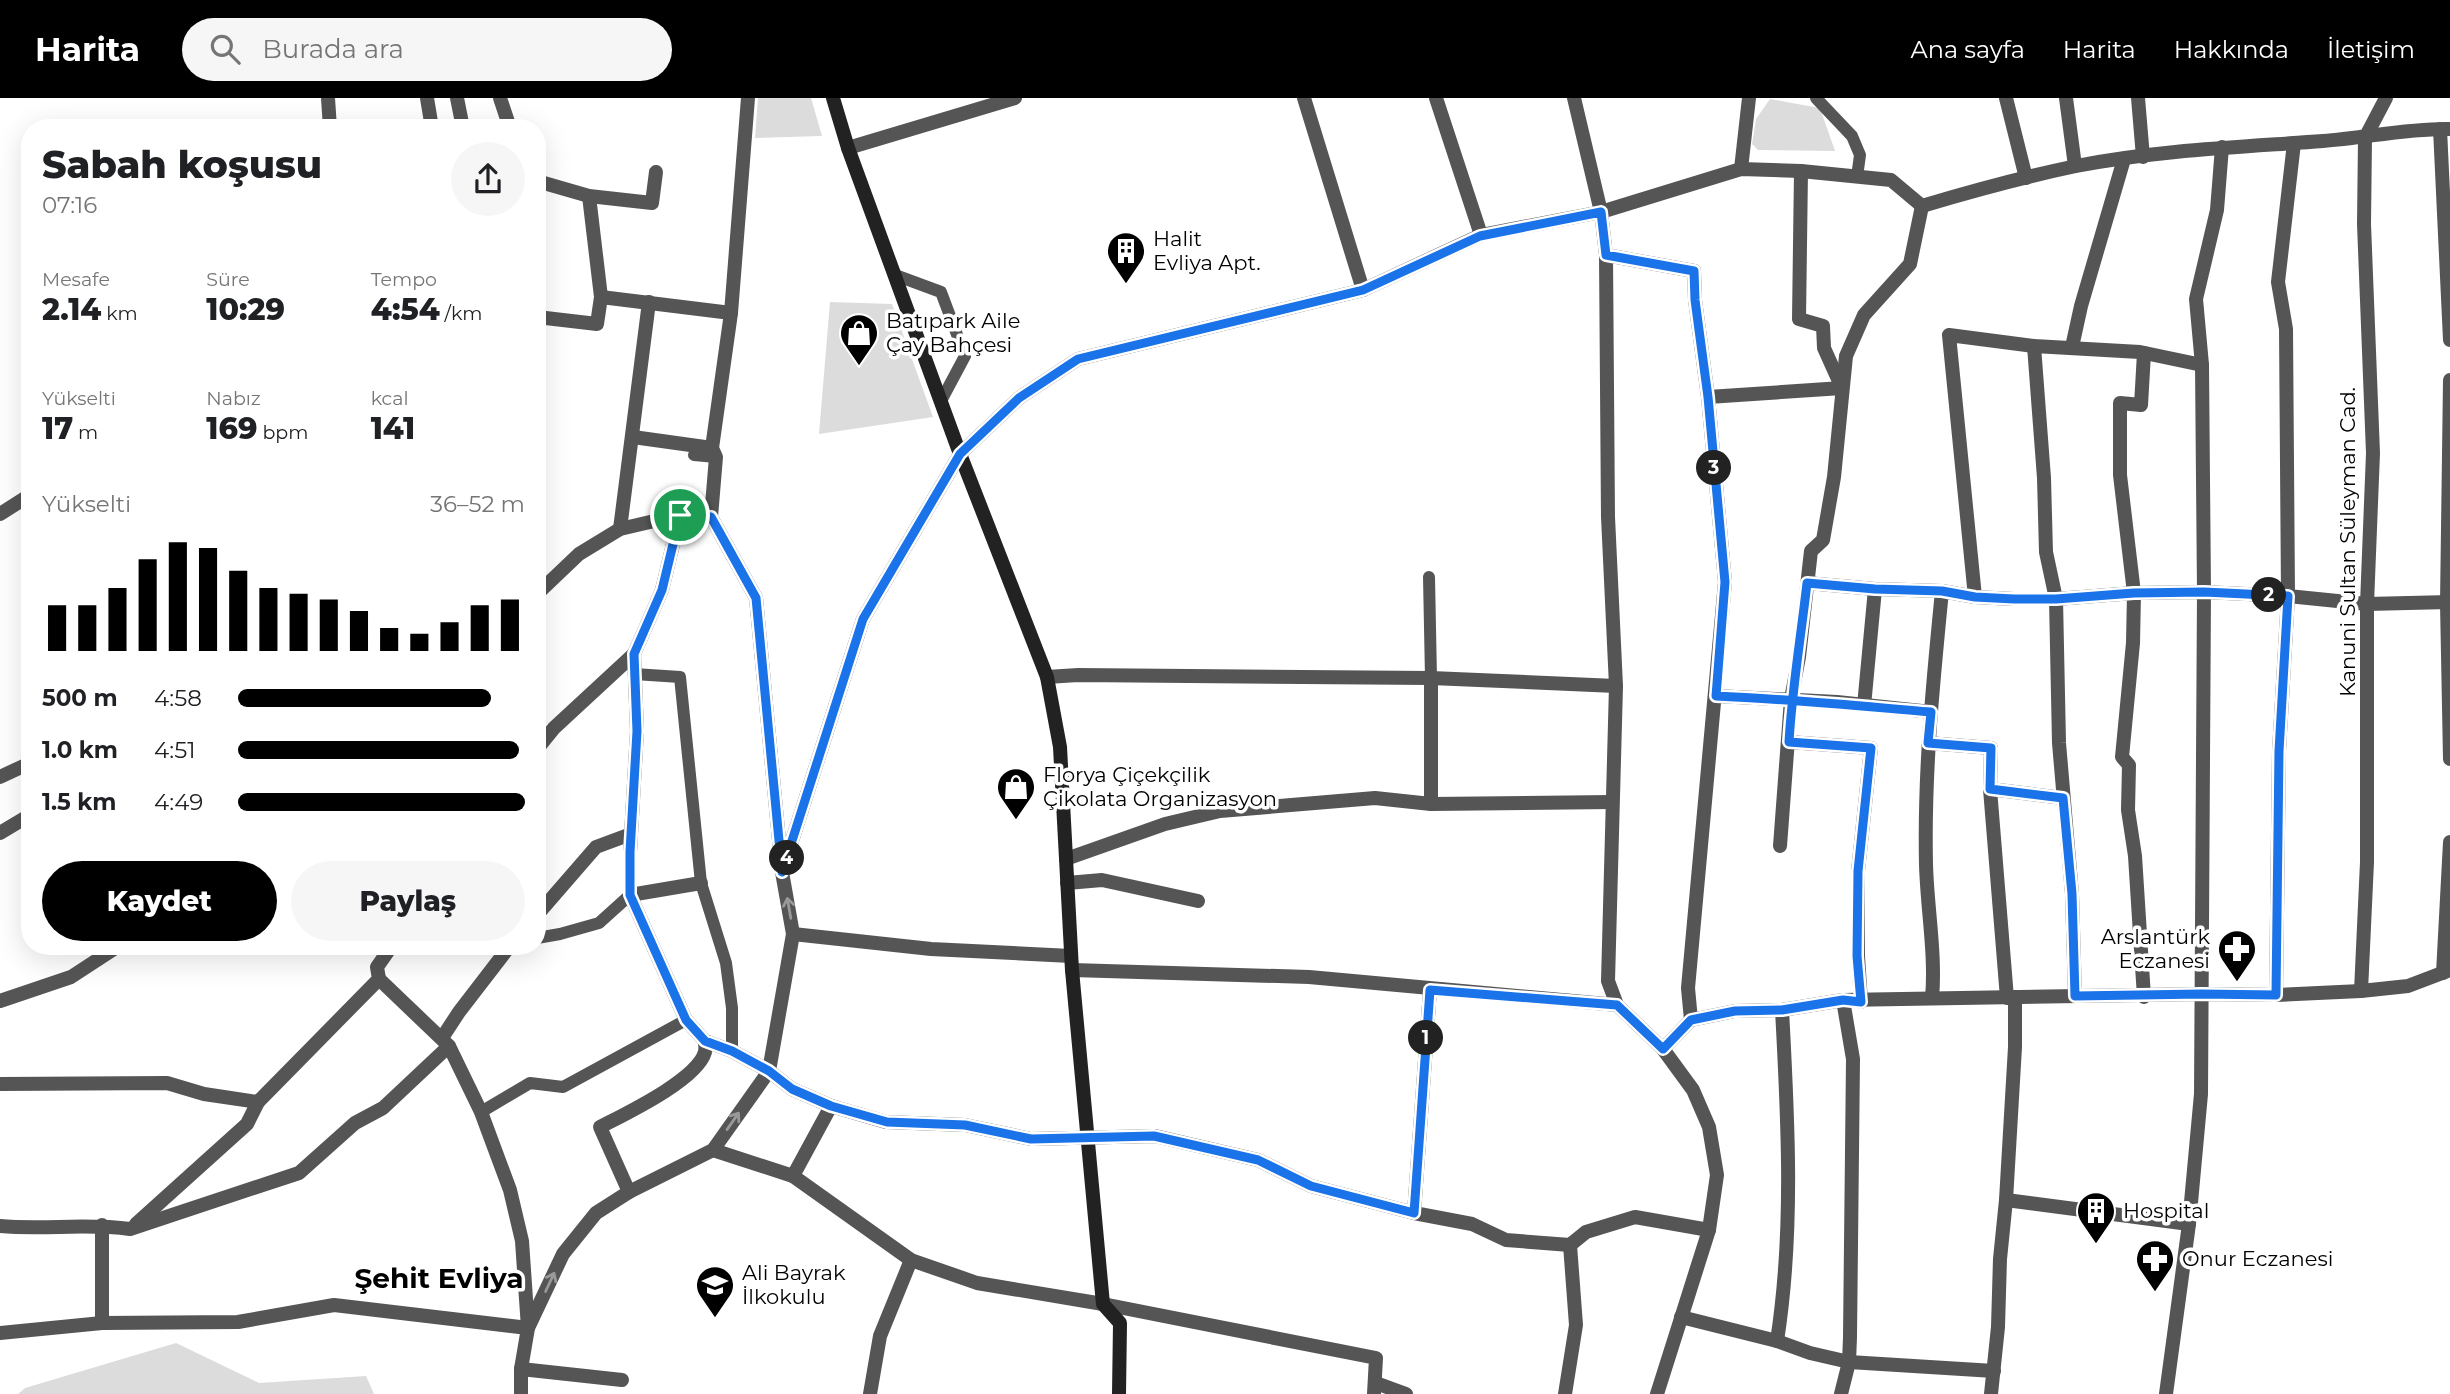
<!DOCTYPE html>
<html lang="tr">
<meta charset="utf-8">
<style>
:root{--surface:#fff;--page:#f6f6f6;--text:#202124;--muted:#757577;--accent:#000}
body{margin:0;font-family:Montserrat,sans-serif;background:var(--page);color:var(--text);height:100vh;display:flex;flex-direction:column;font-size:26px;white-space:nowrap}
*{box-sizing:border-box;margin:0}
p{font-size:23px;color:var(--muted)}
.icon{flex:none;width:38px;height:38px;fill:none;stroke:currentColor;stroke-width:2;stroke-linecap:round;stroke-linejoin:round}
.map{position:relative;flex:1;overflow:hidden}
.details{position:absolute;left:21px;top:21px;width:525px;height:836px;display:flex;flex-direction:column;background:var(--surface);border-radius:28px;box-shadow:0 7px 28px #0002}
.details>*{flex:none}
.pin{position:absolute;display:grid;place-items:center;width:60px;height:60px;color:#fff;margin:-30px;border:4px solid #fff;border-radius:50%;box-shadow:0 2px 7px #0007}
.km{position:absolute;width:35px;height:35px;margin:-18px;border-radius:50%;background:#222;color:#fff;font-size:19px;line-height:35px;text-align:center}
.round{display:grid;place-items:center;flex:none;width:74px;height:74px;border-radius:37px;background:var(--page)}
.headline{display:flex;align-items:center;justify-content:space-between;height:119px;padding:0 21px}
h1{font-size:38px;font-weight:800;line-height:52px}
.stats{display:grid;grid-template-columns:repeat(3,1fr);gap:10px;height:119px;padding:7px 21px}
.stats div{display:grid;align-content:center}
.stats b{font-size:30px;font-weight:800}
.stats small{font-size:19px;font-weight:400}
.stats p{font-size:19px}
.chart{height:196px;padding:14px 21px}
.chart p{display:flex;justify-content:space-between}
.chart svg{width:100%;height:126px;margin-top:7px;stroke:var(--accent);stroke-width:6}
.button{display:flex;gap:14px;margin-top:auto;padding:14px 21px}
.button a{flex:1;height:80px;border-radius:42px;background:var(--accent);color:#fff;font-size:28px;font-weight:800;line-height:80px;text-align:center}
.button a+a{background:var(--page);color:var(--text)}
ul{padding:0 21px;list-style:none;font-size:23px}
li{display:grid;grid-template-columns:112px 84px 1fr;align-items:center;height:52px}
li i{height:18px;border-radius:9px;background:var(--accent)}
header{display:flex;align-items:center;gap:42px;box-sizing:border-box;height:98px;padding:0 35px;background:var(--accent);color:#fff}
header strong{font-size:33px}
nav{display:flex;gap:38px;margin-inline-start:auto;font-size:24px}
.search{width:490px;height:63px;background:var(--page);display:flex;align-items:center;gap:18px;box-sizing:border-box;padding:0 24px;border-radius:38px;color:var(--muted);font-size:26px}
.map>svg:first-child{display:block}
.green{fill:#dcdcdc}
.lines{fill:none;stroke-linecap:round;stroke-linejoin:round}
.service{stroke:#555;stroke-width:12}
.minor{stroke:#555;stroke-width:14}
.tertiary{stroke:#555;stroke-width:14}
.secondary{stroke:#222;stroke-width:14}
.oneway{stroke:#999}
.route-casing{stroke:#fff;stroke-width:14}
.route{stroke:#1a73e8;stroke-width:9}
.labels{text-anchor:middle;stroke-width:7;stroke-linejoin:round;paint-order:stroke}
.poi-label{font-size:21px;fill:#000;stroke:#fff;text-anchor:start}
.street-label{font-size:21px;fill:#000;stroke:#fff}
.district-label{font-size:28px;font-weight:bold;fill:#000;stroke:#fff}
</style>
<header>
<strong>Harita</strong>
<div class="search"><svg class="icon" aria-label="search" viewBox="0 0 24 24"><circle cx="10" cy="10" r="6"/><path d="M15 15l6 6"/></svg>Burada ara</div>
<nav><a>Ana sayfa</a><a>Harita</a><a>Hakkında</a><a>İletişim</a></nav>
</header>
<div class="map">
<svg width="2450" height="1296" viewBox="0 0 2450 1296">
<rect width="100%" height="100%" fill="#fff"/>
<g class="green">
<path d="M 758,0 L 811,0 L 822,38 L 755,40 Z"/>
<path d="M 1770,1 L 1820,10 L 1835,53 L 1758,52 L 1752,46 L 1756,21 Z"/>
<path d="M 830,204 L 892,206 L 933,319 L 819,336 Z"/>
<path d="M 176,1245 L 259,1285 L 366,1278 L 374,1296 L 18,1296 L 25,1290 Z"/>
</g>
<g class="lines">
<g class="service">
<path d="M 1816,0 L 1852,38 L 1860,57 L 1857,79"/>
<path d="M 895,177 L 941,194 L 965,258 L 941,303"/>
<path d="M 694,357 L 716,359"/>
<path d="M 1429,479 L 1431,580"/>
<path d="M 634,576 L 680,579 L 701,785 L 726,865 L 732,910 L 732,953"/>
<path d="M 537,840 L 560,836 L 599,825 L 630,797"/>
<path d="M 481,1014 L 530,985 L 563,989 L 686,922"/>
</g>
<g class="minor">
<path d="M 328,0 L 330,30"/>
<path d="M 500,0 L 510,30"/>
<path d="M 748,0 L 731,215 L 712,350 L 716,359 L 711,419 L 756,500 L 782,774"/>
<path d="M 1304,0 L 1363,192"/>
<path d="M 1436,0 L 1481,137"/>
<path d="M 2006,0 L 2026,80"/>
<path d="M 2066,0 L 2075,68"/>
<path d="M 2138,0 L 2143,59"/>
<path d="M 2440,31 L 2450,242"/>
<path d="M 848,50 L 1015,0"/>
<path d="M 1741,71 L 1749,0"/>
<path d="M 537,83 L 589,98 L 652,105 L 656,74"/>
<path d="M 1606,157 L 1694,173 L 1695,202 L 1708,299 L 1725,484 L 1688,890 L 1691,922"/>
<path d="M 601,199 L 731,215"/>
<path d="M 537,219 L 597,226 L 601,199 L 589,98"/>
<path d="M 2034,248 L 2044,380 L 2046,454 L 2056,501 L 2059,645 L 2072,796 L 2075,898"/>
<path d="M 2072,249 L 2081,208 L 2124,61"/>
<path d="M 2450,282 L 2447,505 L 2450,661"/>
<path d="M 1708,299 L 1842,290 L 1824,250 L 1823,228 L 1799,221 L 1801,73"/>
<path d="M 633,339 L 712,350"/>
<path d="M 0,416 L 30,397"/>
<path d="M 620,431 L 649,204"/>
<path d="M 1807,485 L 1875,491 L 1942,493 L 1975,499 L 2014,501 L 2056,501 L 2134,495 L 2204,494 L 2288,498 L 2367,506 L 2450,504"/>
<path d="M 537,496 L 579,456 L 620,431 L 680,417"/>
<path d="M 1975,499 L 1949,237 L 2034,248 L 2140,254 L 2202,267"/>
<path d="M 634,556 L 637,633 L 630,754 L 630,797 L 686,922 L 705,943 L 732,953 L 769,973 L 792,991 L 831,1008 L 886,1024 L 965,1027 L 1031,1041 L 1155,1038 L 1258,1062 L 1311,1088 L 1414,1115 L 1472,1126 L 1506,1142 L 1570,1147 L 1586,1134 L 1635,1119 L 1709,1132"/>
<path d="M 1047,579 L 1078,577 L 1431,580 L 1616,588"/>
<path d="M 1431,580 L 1431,706"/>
<path d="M 1716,598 L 1837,604 L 1931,614"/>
<path d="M 1864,608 L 1875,491"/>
<path d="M 1789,644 L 1871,650 L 1858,773 L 1858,858 L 1861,904"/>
<path d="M 1928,645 L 1991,650 L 1990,691 L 2007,900"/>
<path d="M 537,651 L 554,630 L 634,556 L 662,492 L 680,417 L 711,419"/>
<path d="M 1990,691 L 2063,700"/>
<path d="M 1780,748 L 1791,601 L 1799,559 L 1811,453 L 1823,442 L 1834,379 L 1846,258 L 1864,217 L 1910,166 L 1922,108"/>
<path d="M 1066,761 L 1165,726 L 1220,713 L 1375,700 L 1431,706 L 1612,704"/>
<path d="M 1067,785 L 1102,782 L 1198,803"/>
<path d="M 630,797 L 701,785"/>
<path d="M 537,817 L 596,749 L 631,736"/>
<path d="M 793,836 L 931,851 L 1071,858"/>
<path d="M 1072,872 L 1309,879 L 1617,907"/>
<path d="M 2443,875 L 2450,744"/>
<path d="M 2276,897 L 2279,653 L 2288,498 L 2286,231 L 2278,184 L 2294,45"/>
<path d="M 2144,899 L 2135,758 L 2128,712 L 2129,667 L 2122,659 L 2133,545 L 2134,495 L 2120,377 L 2120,305 L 2141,307 L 2144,255"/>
<path d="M 1932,900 C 1936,857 1927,809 1926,766 C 1924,674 1933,584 1942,493"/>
<path d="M 0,903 L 71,879 L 117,849"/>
<path d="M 442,940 L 459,914 L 509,849"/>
<path d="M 0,986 L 167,985 L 204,996 L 258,1004"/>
<path d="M 793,1078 L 831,1008"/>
<path d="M 629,1094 L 600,1029 C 625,1016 697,982 705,954 C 706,950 705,947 705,943"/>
<path d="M 2006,1102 L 2189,1126"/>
<path d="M 1414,1115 L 1430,892"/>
<path d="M 136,1126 L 247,1026 L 258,1004 L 379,881 L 377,869 L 391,849"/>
<path d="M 102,1127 L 102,1225"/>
<path d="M 0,1128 C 43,1132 86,1125 130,1131 L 299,1075 L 355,1025 L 383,1010 L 449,948"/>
<path d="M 1103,1206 L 1376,1260 L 1374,1296"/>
<path d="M 1681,1219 L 1777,1243 L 1810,1255 L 1849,1264 L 1994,1273"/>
<path d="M 0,1235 L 102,1225 L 238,1224 L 334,1207 L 528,1230 L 522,1143 L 510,1092 L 481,1014 L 449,948 L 379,881"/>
<path d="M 1777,1243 C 1794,1134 1788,1022 1782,912"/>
<path d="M 521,1271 L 622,1282"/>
<path d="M 1376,1285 L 1406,1296"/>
<path d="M 870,1296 L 880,1238 L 911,1162"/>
<path d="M 1565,1296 L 1576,1227 L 1570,1147"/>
<path d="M 1841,1296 L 1849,1264 L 1850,1239 L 1853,961 L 1843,902"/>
<path d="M 1991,1296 L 1998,1229 L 2000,1161 L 2006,1102 L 2015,949 L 2015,899"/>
<path d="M 2166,1296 L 2189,1126 L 2201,996 L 2204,494 L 2202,267 L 2196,201 L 2217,112 L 2222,49"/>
</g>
<g class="tertiary">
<path d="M 427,0 L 432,30"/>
<path d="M 457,0 L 463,30"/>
<path d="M 1574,0 L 1601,114 L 1606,157 L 1608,419 L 1616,588 L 1608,883 L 1617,907 L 1663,951 L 1693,992 L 1709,1029 L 1717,1077 L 1709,1132 L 1657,1296"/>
<path d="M 0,679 L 30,665"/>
<path d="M 0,735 L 30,717"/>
<path d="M 2361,893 L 2367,764 L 2367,506 L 2373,355 L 2364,126 L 2365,40 L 2386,0"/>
<path d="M 1663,951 L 1691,922 L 1735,913 L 1782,912 L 1843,902 L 2202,896 L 2276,897 L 2361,893 L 2408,888 L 2450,872"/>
<path d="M 713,1052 L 793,1078 L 911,1162 L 977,1185 L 1103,1206"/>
<path d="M 521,1296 L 521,1271 L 528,1230 L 563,1156 L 596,1115 L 629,1094 L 713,1052 L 769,973 L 793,836 L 782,774 L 863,521 L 960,356 L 1019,300 L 1078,261 L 1363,192 L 1481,137 L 1601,114 L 1741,71 L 1801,73 L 1891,82 L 1922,108 C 1972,93 2024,79 2076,68 C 2157,52 2241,49 2323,43 C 2365,40 2408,30 2450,31"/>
</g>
<path class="secondary" d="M 833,0 L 848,50 L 960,356 L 1047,579 L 1060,649 L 1072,872 L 1103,1206 L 1120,1225 L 1119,1296"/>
</g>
<defs><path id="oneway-shaft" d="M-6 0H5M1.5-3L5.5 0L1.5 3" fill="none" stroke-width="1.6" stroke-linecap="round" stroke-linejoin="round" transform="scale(1.75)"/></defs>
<g class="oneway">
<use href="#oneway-shaft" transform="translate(789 810) rotate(-100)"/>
<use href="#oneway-shaft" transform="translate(733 1023) rotate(-55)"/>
<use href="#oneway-shaft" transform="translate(550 1184) rotate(-65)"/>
</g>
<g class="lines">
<defs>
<path id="route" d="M 680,417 L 662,492 L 634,556 L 637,633 L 630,754 L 630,797 L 686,922 L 705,943 L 732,953 L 769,973 L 792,991 L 831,1008 L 887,1024 L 965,1027 L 1031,1041 L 1154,1038 L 1258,1062 L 1311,1088 L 1414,1115 L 1430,892 L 1617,907 L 1663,951 L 1691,922 L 1735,913 L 1782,912 L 1843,902 L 1861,904 L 1857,858 L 1858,773 L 1871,650 L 1789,644 C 1792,591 1801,538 1807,485 L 1875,491 L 1942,493 L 1975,499 L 2014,501 L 2056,501 L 2134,495 L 2204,494 L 2288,498 L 2279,653 L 2276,897 L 2202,896 L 2075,898 L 2072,796 L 2063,700 L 1990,691 L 1991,650 L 1928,645 L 1931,614 C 1859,608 1788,601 1716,598 L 1725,484 L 1708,299 L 1695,202 L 1694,173 L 1606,157 L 1601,114 L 1480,138 L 1363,192 L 1078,261 L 1019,300 L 960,356 L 863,521 L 782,774 L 756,500 L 711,419 L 680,417"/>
</defs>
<use href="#route" class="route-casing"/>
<use href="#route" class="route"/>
</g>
<defs>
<symbol id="building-pin" viewBox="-11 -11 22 30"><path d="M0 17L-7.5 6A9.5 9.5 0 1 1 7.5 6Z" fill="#000" stroke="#fff"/><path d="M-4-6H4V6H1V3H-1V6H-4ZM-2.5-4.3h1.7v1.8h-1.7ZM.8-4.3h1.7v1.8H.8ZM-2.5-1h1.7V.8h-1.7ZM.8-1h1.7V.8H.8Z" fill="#fff"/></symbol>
<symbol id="shop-pin" viewBox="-11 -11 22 30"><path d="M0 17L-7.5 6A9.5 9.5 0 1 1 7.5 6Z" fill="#000" stroke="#fff"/><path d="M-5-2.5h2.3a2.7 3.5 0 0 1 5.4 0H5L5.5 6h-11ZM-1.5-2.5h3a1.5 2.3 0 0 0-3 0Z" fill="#fff"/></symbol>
<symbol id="pharmacy-pin" viewBox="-11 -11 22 30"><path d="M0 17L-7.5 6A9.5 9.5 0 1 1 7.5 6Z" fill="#000" stroke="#fff"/><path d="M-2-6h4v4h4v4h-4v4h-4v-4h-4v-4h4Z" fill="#fff"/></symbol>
<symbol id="school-pin" viewBox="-11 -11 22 30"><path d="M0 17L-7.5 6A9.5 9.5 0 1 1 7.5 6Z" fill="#000" stroke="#fff"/><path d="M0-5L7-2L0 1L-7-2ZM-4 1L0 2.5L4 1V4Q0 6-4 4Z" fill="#fff"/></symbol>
</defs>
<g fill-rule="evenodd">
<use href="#building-pin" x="1104" y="131" width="44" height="60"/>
<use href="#shop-pin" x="837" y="213" width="44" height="60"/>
<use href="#shop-pin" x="994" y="667" width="44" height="60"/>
<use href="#pharmacy-pin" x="2215" y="829" width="44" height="60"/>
<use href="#building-pin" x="2074" y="1091" width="44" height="60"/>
<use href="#pharmacy-pin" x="2133" y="1139" width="44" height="60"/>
<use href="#school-pin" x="693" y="1165" width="44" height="60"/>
</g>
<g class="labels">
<g class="poi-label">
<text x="1153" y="148">Halit<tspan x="1153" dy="24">Evliya Apt.</tspan></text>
<text x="886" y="230">Batıpark Aile<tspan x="886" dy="24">Çay Bahçesi</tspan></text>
<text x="1043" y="684">Florya Çiçekçilik<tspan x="1043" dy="24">Çikolata Organizasyon</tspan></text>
<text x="2210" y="846" text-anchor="end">Arslantürk<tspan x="2210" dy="24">Eczanesi</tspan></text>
<text x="2123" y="1120">Hospital</text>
<text x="2182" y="1168">Onur Eczanesi</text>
<text x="742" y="1182">Ali Bayrak<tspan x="742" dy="24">İlkokulu</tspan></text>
</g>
<g class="street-label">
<text transform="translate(2348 444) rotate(-90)" y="7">Kanuni Sultan Süleyman Cad.</text>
</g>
<g class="district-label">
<text x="439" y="1190">Şehit Evliya</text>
</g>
</g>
</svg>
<div class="pin" style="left:680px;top:417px;background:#1e9e55"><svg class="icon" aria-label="arrive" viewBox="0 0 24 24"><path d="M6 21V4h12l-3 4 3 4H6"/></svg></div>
<b class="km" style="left:1426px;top:940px">1</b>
<b class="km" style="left:2269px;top:497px">2</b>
<b class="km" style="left:1714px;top:370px">3</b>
<b class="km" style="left:787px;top:760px">4</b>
<section class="details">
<div class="headline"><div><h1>Sabah koşusu</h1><p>07:16</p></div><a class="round"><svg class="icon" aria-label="share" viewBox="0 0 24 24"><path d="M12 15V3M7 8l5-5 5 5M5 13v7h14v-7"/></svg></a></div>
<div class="stats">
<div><p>Mesafe</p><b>2.14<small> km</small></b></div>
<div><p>Süre</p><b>10:29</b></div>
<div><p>Tempo</p><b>4:54<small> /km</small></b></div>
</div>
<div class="stats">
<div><p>Yükselti</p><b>17<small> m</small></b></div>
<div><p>Nabız</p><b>169<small> bpm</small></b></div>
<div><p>kcal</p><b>141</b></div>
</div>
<div class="chart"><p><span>Yükselti</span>36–52 m</p>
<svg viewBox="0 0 160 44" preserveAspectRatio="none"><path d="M5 44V28M15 44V28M25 44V22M35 44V12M45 44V6M55 44V8M65 44V16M75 44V22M85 44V24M95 44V26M105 44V30M115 44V36M125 44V38M135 44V34M145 44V28M155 44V26"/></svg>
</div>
<ul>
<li><b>500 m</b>4:58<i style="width:88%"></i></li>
<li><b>1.0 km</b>4:51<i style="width:98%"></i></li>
<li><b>1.5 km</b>4:49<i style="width:100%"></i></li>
</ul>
<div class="button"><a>Kaydet</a><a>Paylaş</a></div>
</section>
</div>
